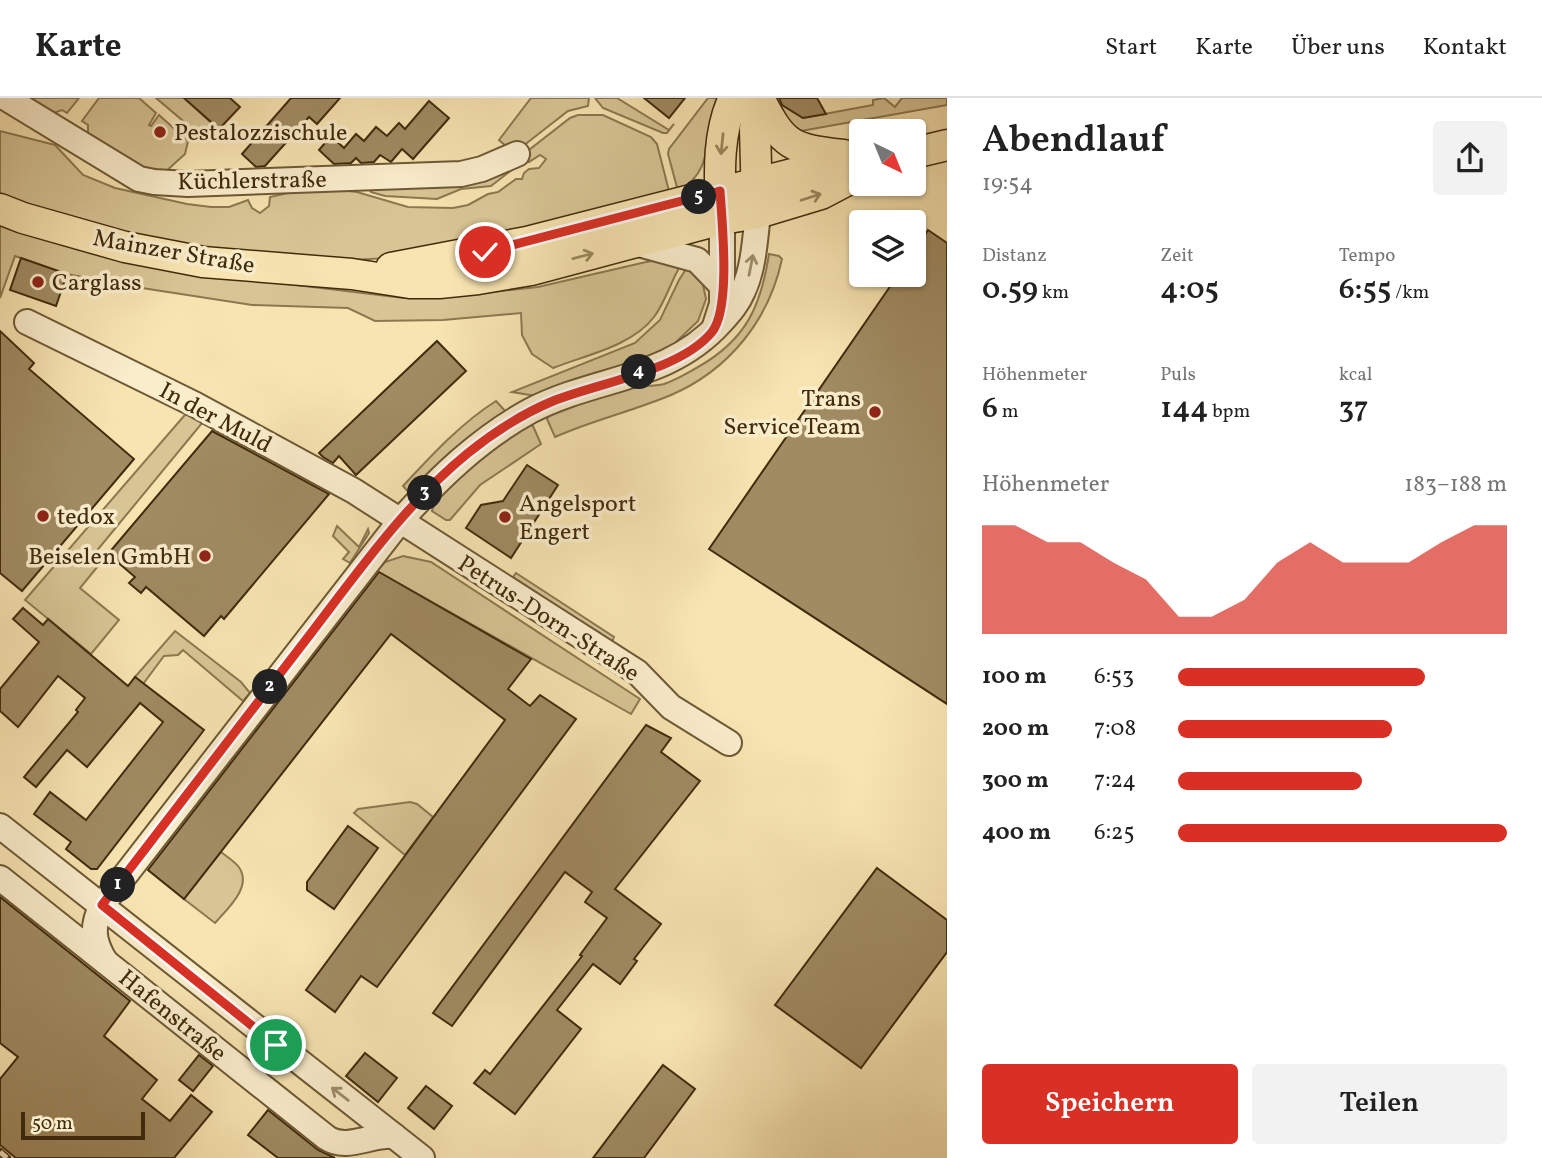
<!DOCTYPE html>
<html lang="de">
<meta charset="utf-8">
<style>
:root{--surface:#fff;--page:#f2f2f2;--text:#222;--muted:#767676;--line:#e0e0e0;--accent:#d93025}
body{margin:0;font-family:Vollkorn,serif;background:var(--page);color:var(--text);height:100vh;display:flex;flex-direction:column;font-size:26px;white-space:nowrap}
*{box-sizing:border-box;margin:0}
p{font-size:23px;color:var(--muted)}
.icon{flex:none;width:38px;height:38px;fill:none;stroke:currentColor;stroke-width:2;stroke-linecap:round;stroke-linejoin:round}
.map{position:relative;flex:1;overflow:hidden}
.details{display:flex;flex-direction:column;background:var(--surface);width:595px}
.details>*{flex:none}
.needle{width:46px;rotate:137deg}
.buttons{position:absolute;left:849px;top:21px;display:grid;gap:14px}
.buttons a{display:grid;place-items:center;width:77px;height:77px;border-radius:7px;background:var(--surface);box-shadow:0 2px 5px #0004;font-size:35px}
.scale{position:absolute;left:21px;bottom:18px;width:124px;box-sizing:border-box;padding-left:7px;border:4px solid #412b0c;border-top:0;font-size:19px;line-height:24px;white-space:nowrap;color:#412b0c;-webkit-text-stroke:5px #faedcc;paint-order:stroke}
.pin{position:absolute;display:grid;place-items:center;width:60px;height:60px;color:#fff;margin:-30px;border:4px solid #fff;border-radius:50%;box-shadow:0 2px 7px #0007}
.km{position:absolute;width:35px;height:35px;margin:-18px;border-radius:50%;background:#222;color:#fff;font-size:19px;line-height:35px;text-align:center}
.round{display:grid;place-items:center;flex:none;width:74px;height:74px;border-radius:7px;background:var(--page)}
.headline{display:flex;align-items:center;justify-content:space-between;height:119px;padding:0 35px}
h1{font-size:38px;font-weight:600;line-height:52px}
.stats{display:grid;grid-template-columns:repeat(3,1fr);gap:10px;height:119px;padding:7px 35px}
.stats div{display:grid;align-content:center}
.stats b{font-size:30px;font-weight:600}
.stats small{font-size:19px;font-weight:400}
.stats p{font-size:19px}
.chart{height:196px;padding:14px 35px}
.chart p{display:flex;justify-content:space-between}
.chart svg{width:100%;height:126px;margin-top:7px;fill:var(--accent);opacity:.7}
.cta{display:flex;gap:14px;margin-top:auto;padding:14px 35px}
.cta a{flex:1;height:80px;border-radius:7px;background:var(--accent);color:#fff;font-size:28px;font-weight:600;line-height:80px;text-align:center}
.cta a+a{background:var(--page);color:var(--text)}
ul{padding:0 35px;list-style:none;font-size:23px}
li{display:grid;grid-template-columns:112px 84px 1fr;align-items:center;height:52px}
li i{height:18px;border-radius:9px;background:var(--accent)}
header{display:flex;align-items:center;gap:42px;box-sizing:border-box;height:98px;padding:0 35px;background:var(--surface);border-bottom:2px solid var(--line)}
header strong{font-size:33px}
nav{display:flex;gap:38px;margin-inline-start:auto;font-size:24px}
main{display:flex;flex:1;min-height:0}
.map>svg:first-child{display:block}
.green{fill:#d8c595;stroke:#8c7850;stroke-width:2}
.building{fill:#a08b62;stroke:#412b0c;stroke-width:2}
.lines{fill:none;stroke-linecap:round;stroke-linejoin:round}
.minor-casing{stroke:#6e5935;stroke-width:28}
.major-casing{stroke:#412b0c;stroke-width:33}
.minor{stroke:#faedcc;stroke-width:24}
.major{stroke:#f7e4b1;stroke-width:30}
.rail-casing{stroke:#412b0c;stroke-width:8}
.rail{stroke:#faedcc;stroke-width:5;stroke-dasharray:16;stroke-linecap:butt}
.oneway{stroke:#9c885e}
.oneway2{stroke:#9e8c6c}
.route-casing{stroke:#fff;stroke-width:14}
.route{stroke:#d93025;stroke-width:9}
.poi-dot{fill:#8f2418;stroke:#faedcc;stroke-width:2.5}
.labels{text-anchor:middle;stroke-width:7;stroke-linejoin:round;paint-order:stroke}
.poi-label{font-size:24px;fill:#412b0c;stroke:#faedcc;text-anchor:start}
.street-label{font-size:24px;fill:#412b0c;stroke:#faedcc}
</style>
<header>
<strong>Karte</strong>
<nav><a>Start</a><a>Karte</a><a>Über uns</a><a>Kontakt</a></nav>
</header>
<main>
<div class="map">
<svg width="947" height="1060" viewBox="0 0 947 1060">
<rect width="100%" height="100%" fill="#f7e4b1"/>
<filter id="stains"><feTurbulence type="fractalNoise" baseFrequency=".00286" numOctaves="4"/><feColorMatrix values="0 0 0 0 .2 0 0 0 0 .09 0 0 0 0 .02 0 0 0 .5 -.17"/></filter>
<radialGradient id="worn" r=".72"><stop offset=".6" stop-color="#630" stop-opacity="0"/><stop offset="1" stop-color="#630" stop-opacity=".3"/></radialGradient>
<g class="green">
<path d="M 20,0 L 79,0 L 67,15 L 62,12 L 48,17 Z"/>
<path d="M 99,0 L 139,0 L 156,15 L 149,27 L 151,28 L 159,17 L 188,43 L 185,56 L 163,76 L 141,73 L 88,41 L 88,27 L 82,23 Z"/>
<path d="M 156,0 L 184,0 L 217,30 L 209,39 L 202,39 Z"/>
<path d="M 531,0 L 589,0 L 588,8 L 568,13 L 514,55 L 499,42 Z"/>
<path d="M 595,0 L 617,0 L 669,32 L 674,26 L 667,35 L 663,35 L 603,10 Z"/>
<path d="M 708,0 L 717,0 C 703,36 716,73 678,93 L 668,56 L 669,51 Z"/>
<path d="M 776,0 L 783,0 L 786,9 L 803,20 L 873,7 L 873,2 L 884,0 L 895,9 L 902,0 L 947,0 L 947,7 L 801,33 L 784,22 Z"/>
<path d="M 578,17 L 603,17 L 651,39 L 657,46 L 670,97 L 404,159 L 353,162 L 185,152 L 0,101 L 0,33 L 55,47 L 83,77 L 115,90 L 187,106 L 211,109 L 229,109 L 248,102 L 252,110 L 260,115 L 269,108 L 270,99 L 297,93 L 320,90 L 357,94 L 408,109 L 453,110 L 468,107 L 488,96 L 498,94 L 516,81 L 522,81 L 524,75 L 529,71 L 539,70 L 546,61 L 540,57 L 529,64 L 524,64 L 520,59 L 570,20 Z"/>
<path d="M 511,65 L 513,71 L 491,88 L 461,91 L 437,101 L 385,98 L 371,94 L 364,86 L 491,80 Z"/>
<path d="M 0,124 L 237,180 L 404,200 L 447,199 L 538,189 L 646,164 L 658,162 L 682,165 C 671,182 666,203 654,219 C 632,248 586,257 553,270 L 532,256 L 522,237 L 521,215 L 443,222 L 375,223 L 348,210 L 252,207 L 129,188 L 67,176 L 15,158 L 0,200 Z"/>
<path d="M 769,156 L 779,158 L 782,161 C 769,222 729,272 671,297 C 633,313 593,322 555,339 L 547,321 L 550,314 C 575,306 601,298 627,290 C 639,287 652,289 664,286 C 676,282 687,275 698,269 C 746,242 761,208 769,156 Z"/>
<path d="M 688,168 L 702,182 L 706,201 L 698,223 L 674,246 L 641,263 L 536,298 L 512,294 L 635,245 L 660,222 L 679,182 Z"/>
<path d="M 496,303 L 507,315 L 412,398 L 403,388 C 431,358 461,325 496,303 Z"/>
<path d="M 190,311 L 214,331 L 202,325 L 90,461 L 98,468 L 80,490 L 119,522 L 91,556 L 25,502 Z"/>
<path d="M 527,326 L 533,328 L 541,346 L 480,387 L 450,422 L 446,422 L 432,413 C 442,377 498,347 527,326 Z"/>
<path d="M 337,428 L 359,449 L 368,431 L 369,435 L 350,465 L 343,461 L 349,454 L 333,438 Z"/>
<path d="M 403,458 L 431,464 L 640,601 L 631,616 L 377,473 L 385,464 Z"/>
<path d="M 516,475 L 614,539 L 612,544 L 513,479 Z"/>
<path d="M 175,533 L 241,584 L 250,595 L 243,603 L 183,552 L 178,557 L 164,558 L 143,586 L 135,579 Z"/>
<path d="M 410,704 L 417,706 L 433,719 L 405,757 L 354,715 L 358,711 Z"/>
<path d="M 221,754 C 226,758 234,763 238,768 C 254,788 227,811 215,825 L 184,801 Z"/>
</g>
<g class="building">
<path d="M 184,0 L 230,0 L 240,9 L 219,31 Z"/>
<path d="M 291,0 L 340,0 L 317,26 L 309,19 L 265,68 L 256,69 L 242,56 Z"/>
<path d="M 644,0 L 685,0 L 669,20 Z"/>
<path d="M 779,0 L 817,0 L 826,16 L 803,20 L 782,7 Z"/>
<path d="M 429,3 L 449,20 L 413,61 L 402,51 L 391,64 L 380,57 L 374,64 L 361,65 L 356,60 L 351,65 L 334,66 L 319,52 L 331,38 L 344,50 L 356,36 L 364,43 L 376,29 L 387,38 L 399,25 L 405,31 Z"/>
<path d="M 928,132 L 947,145 L 947,606 L 709,451 L 898,177 L 914,177 L 914,154 Z"/>
<path d="M 21,160 L 67,176 L 56,208 L 10,192 Z"/>
<path d="M 0,233 L 34,265 L 29,271 L 134,361 L 22,493 L 0,475 Z"/>
<path d="M 437,243 L 466,273 L 356,377 L 339,358 L 333,365 L 323,359 L 319,355 Z"/>
<path d="M 212,333 L 329,396 L 224,521 L 221,518 L 204,538 L 146,489 L 141,495 L 129,485 L 135,479 L 108,456 Z"/>
<path d="M 527,367 L 558,387 L 511,460 L 466,430 L 481,407 L 503,403 Z"/>
<path d="M 379,474 L 531,561 L 508,591 L 530,608 L 540,597 L 576,621 L 377,889 L 361,878 L 335,914 L 306,892 L 505,622 L 391,536 L 184,801 L 148,772 Z"/>
<path d="M 23,510 L 43,527 L 48,521 L 128,588 L 135,579 L 204,632 L 97,771 L 91,771 L 66,751 L 71,744 L 34,716 L 50,694 L 86,722 L 163,624 L 140,605 L 87,669 L 67,652 L 36,689 L 24,679 L 78,614 L 76,612 L 85,600 L 58,578 L 18,629 L 0,613 L 0,591 L 39,544 L 13,521 Z"/>
<path d="M 646,627 L 671,640 L 661,654 L 700,683 L 615,791 L 661,826 L 634,861 L 637,863 L 620,886 L 593,866 L 557,912 L 581,931 L 515,1016 L 474,985 L 485,972 L 490,976 L 582,858 L 580,857 L 607,820 L 585,804 L 592,794 L 565,774 L 452,928 L 433,915 Z"/>
<path d="M 348,728 L 378,750 L 334,811 L 307,792 L 307,784 Z"/>
<path d="M 877,770 L 947,822 L 947,854 L 861,970 L 775,907 Z"/>
<path d="M 0,799 L 130,903 L 104,938 L 157,982 L 142,1001 L 170,1023 L 191,997 L 212,1014 L 174,1060 L 16,1060 L 0,1047 L 0,981 L 18,959 L 0,945 Z"/>
<path d="M 365,955 L 397,980 L 378,1004 L 346,978 Z"/>
<path d="M 199,957 L 213,968 L 193,993 L 179,982 Z"/>
<path d="M 663,967 L 695,991 L 644,1060 L 593,1060 Z"/>
<path d="M 426,988 L 452,1008 L 434,1031 L 408,1010 Z"/>
<path d="M 268,1012 L 318,1052 L 335,1060 L 278,1060 L 248,1037 Z"/>
</g>
<g class="lines">
<defs>
<g id="minor">
<path d="M 6,0 L 139,81 L 154,84 L 188,86 L 461,76 L 482,71 L 517,56"/>
<path d="M 635,145 L 697,162 L 723,189"/>
<path d="M 27,224 L 194,306 L 354,393 L 637,574 L 671,609 L 729,645"/>
<path d="M 715,228 L 722,206 L 722,121"/>
<path d="M 0,728 L 422,1060"/>
<path d="M 0,780 L 327,1040 C 347,1053 371,1036 394,1038"/>
<path d="M 105,863 C 93,843 91,829 102,807 L 400,423 C 439,380 479,341 530,313 C 597,278 668,283 721,224 C 730,214 738,205 743,193 C 754,169 755,141 758,115"/>
</g>
<g id="major">
<path d="M 759,0 C 783,48 791,51 843,57"/>
<path d="M 914,55 L 947,47"/>
<path d="M 757,104 L 755,31 L 758,0"/>
<path d="M 721,110 C 719,74 718,33 734,0"/>
<path d="M 0,111 L 23,120 L 125,149 L 203,164 L 352,176 L 410,185 L 439,185 L 478,181 L 531,172 L 722,121 L 758,115 L 821,96 L 861,75"/>
<path d="M 391,170 L 527,144 L 816,70 L 861,65"/>
</g>
</defs>
<use href="#minor" class="minor-casing"/>
<use href="#major" class="major-casing"/>
<use href="#minor" class="minor"/>
<use href="#major" class="major"/>
<defs>
<path id="rail" d="M 0,1054 L 7,1060"/>
</defs>
<use href="#rail" class="rail-casing"/>
<use href="#rail" class="rail"/>
</g>
<defs><path id="oneway-shaft" d="M-6 0H5M1.5-3L5.5 0L1.5 3" fill="none" stroke-width="1.6" stroke-linecap="round" stroke-linejoin="round" transform="scale(1.75)"/></defs>
<g class="oneway">
<use href="#oneway-shaft" transform="translate(722 46) rotate(96)"/>
<use href="#oneway-shaft" transform="translate(811 99) rotate(-18)"/>
<use href="#oneway-shaft" transform="translate(583 158) rotate(-15)"/>
</g>
<g class="oneway2">
<use href="#oneway-shaft" transform="translate(751 167) rotate(-79)"/>
<use href="#oneway-shaft" transform="translate(340 996) rotate(-142)"/>
</g>
<g class="lines">
<defs>
<path id="route" d="M 276,947 L 102,807 C 169,719 237,631 305,543 C 355,478 404,407 468,355 C 494,334 522,316 553,303 C 600,284 680,273 712,234 C 731,210 722,124 720,93 L 485,154"/>
</defs>
<use href="#route" class="route-casing"/>
<use href="#route" class="route"/>
</g>
<g class="poi-dot">
<circle cx="160" cy="34" r="7"/>
<circle cx="38" cy="184" r="7"/>
<circle cx="875" cy="314" r="7"/>
<circle cx="43" cy="418" r="7"/>
<circle cx="505" cy="419" r="7"/>
<circle cx="205" cy="458" r="7"/>
</g>
<g class="labels">
<g class="poi-label">
<text x="174" y="42">Pestalozzischule</text>
<text x="52" y="192">Carglass</text>
<text x="861" y="308" text-anchor="end">Trans<tspan x="861" dy="28">Service Team</tspan></text>
<text x="519" y="413">Angelsport<tspan x="519" dy="28">Engert</tspan></text>
<text x="57" y="426">tedox</text>
<text x="191" y="466" text-anchor="end">Beiselen GmbH</text>
</g>
<g class="street-label">
<text transform="translate(252 82) rotate(-1)" y="8">Küchlerstraße</text>
<text transform="translate(174 153) rotate(10)" y="8">Mainzer Straße</text>
<text transform="translate(216 319) rotate(28)" y="8">In der Muld</text>
<text transform="translate(549 520) rotate(33)" y="8">Petrus-Dorn-Straße</text>
<text transform="translate(173 917) rotate(39)" y="8">Hafenstraße</text>
</g>
</g>
<rect width="100%" height="100%" filter="url(#stains)"/>
<rect width="100%" height="100%" fill="url(#worn)"/>
</svg>
<div class="buttons">
<a><svg class="needle" viewBox="-14 -14 28 28"><path d="M0-13l5 13h-10z" fill="#e53935"/><path d="M0 13l5-13h-10z" fill="#767676"/></svg></a>
<a><svg class="icon" aria-label="layers" viewBox="0 0 24 24"><path d="M12 4l9 5-9 5-9-5zM3 14l9 5 9-5"/></svg></a>
</div>
<div class="scale">50 m</div>
<div class="pin" style="left:276px;top:947px;background:#1e9e55"><svg class="icon" aria-label="arrive" viewBox="0 0 24 24"><path d="M6 21V4h12l-3 4 3 4H6"/></svg></div>
<div class="pin" style="left:485px;top:154px;background:#d93025"><svg class="icon" aria-label="check" viewBox="0 0 24 24"><path d="M5 12l5 5 9-10"/></svg></div>
<b class="km" style="left:118px;top:787px">1</b>
<b class="km" style="left:270px;top:589px">2</b>
<b class="km" style="left:425px;top:395px">3</b>
<b class="km" style="left:639px;top:274px">4</b>
<b class="km" style="left:699px;top:99px">5</b>
</div>
<section class="details">
<div class="headline"><div><h1>Abendlauf</h1><p>19:54</p></div><a class="round"><svg class="icon" aria-label="share" viewBox="0 0 24 24"><path d="M12 15V3M7 8l5-5 5 5M5 13v7h14v-7"/></svg></a></div>
<div class="stats">
<div><p>Distanz</p><b>0.59<small> km</small></b></div>
<div><p>Zeit</p><b>4:05</b></div>
<div><p>Tempo</p><b>6:55<small> /km</small></b></div>
</div>
<div class="stats">
<div><p>Höhenmeter</p><b>6<small> m</small></b></div>
<div><p>Puls</p><b>144<small> bpm</small></b></div>
<div><p>kcal</p><b>37</b></div>
</div>
<div class="chart"><p><span>Höhenmeter</span>183–188 m</p>
<svg viewBox="0 0 160 44" preserveAspectRatio="none"><path d="M0 44V6L10 6L20 12L30 12L40 19L50 25L60 38L70 38L80 32L90 19L100 12L110 19L120 19L130 19L140 12L150 6L160 6V44z"/></svg>
</div>
<ul>
<li><b>100 m</b>6:53<i style="width:75%"></i></li>
<li><b>200 m</b>7:08<i style="width:65%"></i></li>
<li><b>300 m</b>7:24<i style="width:56%"></i></li>
<li><b>400 m</b>6:25<i style="width:100%"></i></li>
</ul>
<div class="cta"><a>Speichern</a><a>Teilen</a></div>
</section>
</main>
